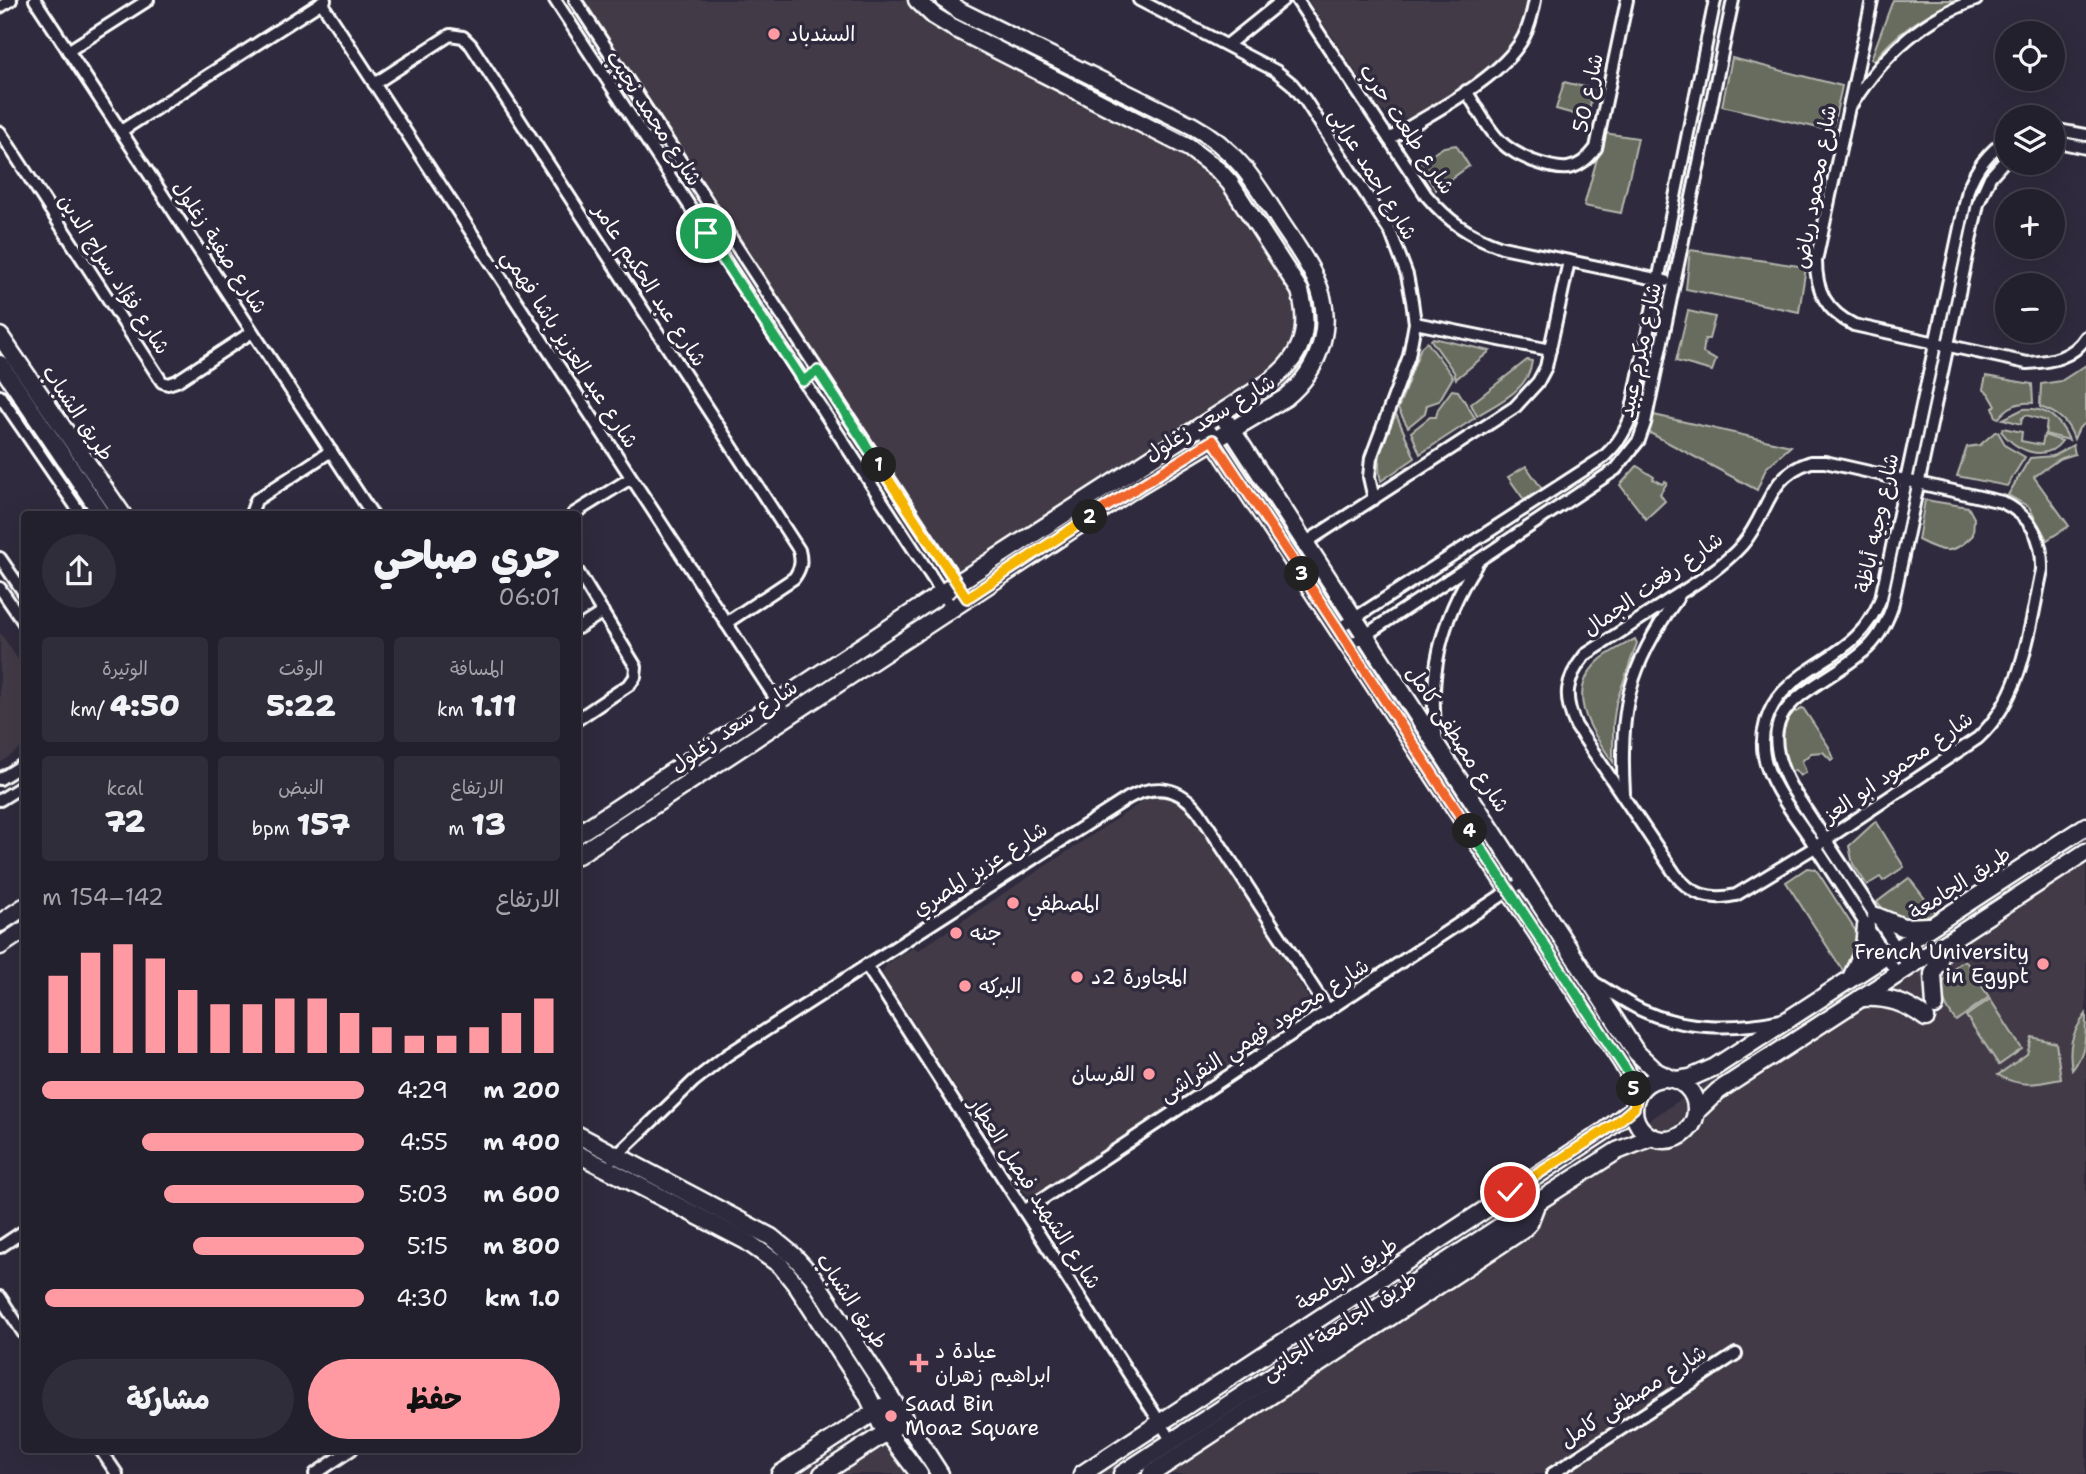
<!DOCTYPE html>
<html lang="ar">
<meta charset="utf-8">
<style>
:root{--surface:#23202e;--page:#2f2d3a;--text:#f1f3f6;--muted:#a3a3aa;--line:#403e4a;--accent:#ff9aa2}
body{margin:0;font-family:"Shantell Sans","Playpen Sans Arabic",sans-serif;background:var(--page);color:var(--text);direction:rtl;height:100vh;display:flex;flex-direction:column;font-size:26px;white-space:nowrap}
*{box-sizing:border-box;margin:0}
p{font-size:23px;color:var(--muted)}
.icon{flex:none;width:38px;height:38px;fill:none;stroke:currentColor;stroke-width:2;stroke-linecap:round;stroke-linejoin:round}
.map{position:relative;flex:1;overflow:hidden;direction:ltr}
.drawer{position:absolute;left:21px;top:511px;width:560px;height:942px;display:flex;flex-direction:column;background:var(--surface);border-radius:7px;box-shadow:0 7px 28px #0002,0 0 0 2px var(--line);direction:rtl}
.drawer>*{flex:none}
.controls{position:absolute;left:1995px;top:21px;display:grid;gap:14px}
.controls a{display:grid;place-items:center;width:70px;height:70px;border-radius:50%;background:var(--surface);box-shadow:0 7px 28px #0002,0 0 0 2px var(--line);font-size:35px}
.pin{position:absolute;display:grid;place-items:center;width:60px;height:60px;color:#fff;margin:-30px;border:4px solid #fff;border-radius:50%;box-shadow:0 2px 7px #0007}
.km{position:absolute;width:35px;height:35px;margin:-18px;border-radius:50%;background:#222;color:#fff;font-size:19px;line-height:35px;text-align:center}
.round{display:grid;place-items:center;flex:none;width:74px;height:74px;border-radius:37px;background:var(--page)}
.head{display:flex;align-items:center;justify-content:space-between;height:119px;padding:0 21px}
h1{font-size:38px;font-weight:800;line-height:52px}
.metrics{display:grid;grid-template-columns:repeat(3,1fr);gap:10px;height:119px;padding:7px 21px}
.metrics div{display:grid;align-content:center;border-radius:7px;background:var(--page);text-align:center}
.metrics b{font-size:30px;font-weight:800}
.metrics small{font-size:19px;font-weight:400}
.metrics p{font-size:19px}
.chart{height:196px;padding:14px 21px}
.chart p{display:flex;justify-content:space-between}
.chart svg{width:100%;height:126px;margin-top:7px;stroke:var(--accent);stroke-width:6}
.button{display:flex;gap:14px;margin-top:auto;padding:14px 21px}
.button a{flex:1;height:80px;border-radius:42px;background:var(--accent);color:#111;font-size:28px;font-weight:800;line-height:80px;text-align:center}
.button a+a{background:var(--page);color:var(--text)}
ul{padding:0 21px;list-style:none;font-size:23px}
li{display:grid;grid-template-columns:112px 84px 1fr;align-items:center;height:52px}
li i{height:18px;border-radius:9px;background:var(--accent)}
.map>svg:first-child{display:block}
.built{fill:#423a46}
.green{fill:#686c5e;stroke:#b4b6ae;stroke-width:2}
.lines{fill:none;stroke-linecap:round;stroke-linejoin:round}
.street-casing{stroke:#fff;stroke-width:16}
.secondary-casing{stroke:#fff;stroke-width:21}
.street{stroke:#2f2a3d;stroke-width:10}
.secondary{stroke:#2f2a3d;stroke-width:16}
.split-1-casing{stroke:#fff;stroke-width:14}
.split-2-casing{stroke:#fff;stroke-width:14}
.split-3-casing{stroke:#fff;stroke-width:14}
.split-4-casing{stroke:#fff;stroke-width:14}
.split-5-casing{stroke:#fff;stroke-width:14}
.split-6-casing{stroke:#fff;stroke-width:14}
.split-1{stroke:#22a559;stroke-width:9}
.split-2{stroke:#f5b400;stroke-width:9}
.split-3{stroke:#f0652b;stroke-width:9}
.split-4{stroke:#f0652b;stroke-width:9}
.split-5{stroke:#22a559;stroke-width:9}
.split-6{stroke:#f5b400;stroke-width:9}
.poi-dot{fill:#ff9aa2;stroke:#2f2a3d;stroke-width:2.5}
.labels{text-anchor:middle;stroke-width:7;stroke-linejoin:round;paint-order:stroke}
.poi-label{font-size:21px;fill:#fff;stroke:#2f2a3d;text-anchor:start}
.street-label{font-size:21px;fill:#fff;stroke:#2f2a3d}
</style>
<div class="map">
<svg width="2086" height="1474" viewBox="0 0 2086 1474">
<rect width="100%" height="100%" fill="#2f2a3d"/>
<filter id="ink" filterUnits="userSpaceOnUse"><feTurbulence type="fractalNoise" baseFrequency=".0143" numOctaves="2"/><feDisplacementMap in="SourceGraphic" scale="14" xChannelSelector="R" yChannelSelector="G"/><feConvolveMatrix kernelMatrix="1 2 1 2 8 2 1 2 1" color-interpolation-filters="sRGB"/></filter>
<g filter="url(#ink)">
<g class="built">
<path d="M 566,0 L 928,0 L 955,19 L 1197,138 L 1224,158 L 1237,174 L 1310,290 L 1315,311 L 1315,325 L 1306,359 L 1294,377 L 1278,391 L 955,595 Z"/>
<path d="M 1308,0 L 1530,0 L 1527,15 L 1516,38 L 1503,56 L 1487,71 L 1414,117 L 1402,118 L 1391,115 L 1381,110 Z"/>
<path d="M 0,632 L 24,669 L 24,746 L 0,763 Z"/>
<path d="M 1165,797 L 1181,802 L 1194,813 L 1312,1004 L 1312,1010 L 1310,1015 L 1042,1193 L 1030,1196 L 1022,1190 L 882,974 L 887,964 L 914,947 L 917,951 L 1148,798 Z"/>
<path d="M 2086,839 L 2086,1474 L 1101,1474 L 1663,1111 Z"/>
<path d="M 891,1416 L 928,1474 L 800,1474 Z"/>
</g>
<g class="green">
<path d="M 1893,0 L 1957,0 C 1924,16 1896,32 1874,61 L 1871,59 Z"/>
<path d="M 1732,58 L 1842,86 L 1832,131 L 1722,106 Z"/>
<path d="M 1564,82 L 1593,89 L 1588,118 L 1556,109 Z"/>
<path d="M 1604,133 L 1638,138 L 1621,213 L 1584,206 Z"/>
<path d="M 1456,145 L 1469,166 L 1436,190 L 1418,163 L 1444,147 Z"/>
<path d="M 1690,250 L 1806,267 L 1799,312 L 1686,289 Z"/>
<path d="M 1688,311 L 1715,317 L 1709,339 L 1705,339 L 1703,353 L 1716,360 L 1712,371 L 1676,361 Z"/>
<path d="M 1433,338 L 1490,351 L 1456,379 L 1454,372 L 1431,340 Z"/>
<path d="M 1427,342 L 1453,377 L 1439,401 L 1427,405 L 1425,413 L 1408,427 L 1398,409 L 1421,347 Z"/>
<path d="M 1527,360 L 1532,361 C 1529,390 1499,402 1477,416 L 1471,404 Z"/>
<path d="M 2086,365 L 2086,423 L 2079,428 L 2074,439 C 2068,421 2058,413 2040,407 L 2041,384 L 2061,381 Z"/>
<path d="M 1986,376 L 2032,384 L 2033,403 C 2018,402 2008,406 1999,418 L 1996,417 L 1993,408 L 1996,406 L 1989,394 L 1983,389 Z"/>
<path d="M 1452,390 L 1458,391 L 1475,418 L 1420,454 L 1411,432 L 1430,417 L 1436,417 L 1438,409 Z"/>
<path d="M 2023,409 C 2047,407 2060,419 2069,440 L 2045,434 L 2047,421 L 2026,415 L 2022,418 L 2021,424 L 2003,419 Z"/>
<path d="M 1396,414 L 1415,458 L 1381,481 C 1374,457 1386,436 1396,414 Z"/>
<path d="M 1654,415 L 1791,446 L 1766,468 L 1757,490 L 1648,432 Z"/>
<path d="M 2003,428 L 2022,432 L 2021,441 L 2042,445 L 2044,435 L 2062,441 C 2045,464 2014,450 2001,431 Z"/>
<path d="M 1995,432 L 1998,432 L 2006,446 L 2025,457 L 2007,486 L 1957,476 L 1967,447 L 1980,445 Z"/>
<path d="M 2073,445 L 2075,454 L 2059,459 L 2034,477 L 2069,526 L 2047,540 L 2029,507 L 2008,495 L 2030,458 L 2053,456 Z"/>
<path d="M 1526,466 L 1542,489 L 1525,501 L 1508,477 Z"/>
<path d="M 1637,466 L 1654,477 L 1653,479 L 1662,484 L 1665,481 L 1667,483 L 1660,494 L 1665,501 L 1646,519 L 1620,485 Z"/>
<path d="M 1925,500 L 1968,507 L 1974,518 L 1973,535 C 1953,556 1943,553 1918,540 Z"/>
<path d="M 1635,639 L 1637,643 L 1616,703 L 1613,724 L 1613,762 C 1590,729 1563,692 1601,659 C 1611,651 1624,645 1635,639 Z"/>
<path d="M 1803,708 L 1829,747 L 1834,759 L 1831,760 L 1823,752 L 1811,753 L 1802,761 L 1806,772 L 1800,776 L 1795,770 L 1786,774 L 1780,732 L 1793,709 L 1796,712 Z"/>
<path d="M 1876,821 L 1904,867 L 1883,881 L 1880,877 L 1867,885 L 1853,864 L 1849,846 Z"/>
<path d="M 1807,868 L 1815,869 L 1819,874 L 1857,933 L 1851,963 L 1845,974 L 1786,882 Z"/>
<path d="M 1909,878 L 1939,917 C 1911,920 1897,926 1877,902 Z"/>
<path d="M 1965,960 L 1989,997 L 1956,1021 C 1937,997 1936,977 1965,960 Z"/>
<path d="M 1990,999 L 2022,1049 L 1999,1065 L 1966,1016 Z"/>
<path d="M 2086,1014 C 2086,1036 2086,1053 2072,1070 C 2068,1047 2071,1034 2086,1014 Z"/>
<path d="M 2032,1037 L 2056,1043 L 2061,1079 C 2037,1084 2021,1088 1998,1075 L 2027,1054 Z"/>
</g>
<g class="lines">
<defs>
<g id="street">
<path d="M 35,0 L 372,514"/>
<path d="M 555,0 L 952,608"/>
<path d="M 575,0 L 960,587"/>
<path d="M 1139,0 L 1276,71 L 1292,84 L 1305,100 L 1391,233 L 1407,275 L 1412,301 L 1415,323 L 1409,356 L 1371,458 L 1369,477 L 1374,499"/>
<path d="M 1297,0 L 1426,195 C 1448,221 1469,236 1502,247 L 1665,281"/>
<path d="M 1872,0 L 1816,261 C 1816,291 1826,311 1854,325 L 2027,363 C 2050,362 2073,358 2086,337"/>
<path d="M 321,2 L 787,716"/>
<path d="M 0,7 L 11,0"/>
<path d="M 1227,45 L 1283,0"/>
<path d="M 68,51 L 148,0"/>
<path d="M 374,84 L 450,35 L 463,37 L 471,45 L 799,550 C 802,562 801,568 794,578 L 726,623"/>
<path d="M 1466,91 C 1477,107 1486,127 1500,141 C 1510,151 1521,156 1533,161 C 1561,171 1577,174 1596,148 L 1627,0"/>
<path d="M 1852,104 C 1882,57 1922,18 1976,0"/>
<path d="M 2053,129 L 2086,135"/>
<path d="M 121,131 L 325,0"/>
<path d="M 0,132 L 162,382 L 168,384 L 177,381 L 252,332"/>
<path d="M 1389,139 C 1429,114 1491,84 1518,46 C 1528,33 1532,16 1535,0"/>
<path d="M 2053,141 L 2086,148"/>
<path d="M 1415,323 L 1550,350"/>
<path d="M 0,396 L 81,514"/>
<path d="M 1811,462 L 1825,462 L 2002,502 C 2031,516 2043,538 2042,570 C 2029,629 2024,695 1978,738 L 1815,847 L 1736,895 C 1710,901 1691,895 1675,874 L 1576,726 C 1563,697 1565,680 1585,655 C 1615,636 1644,616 1674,597 C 1698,582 1723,566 1742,545 C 1769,514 1766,476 1811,462 Z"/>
<path d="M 251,514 L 256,500 L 331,451"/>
<path d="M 573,514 L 631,478"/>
<path d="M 1305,543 L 1515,407 L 1538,382 L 1546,367 L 1569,261"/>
<path d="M 0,558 L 24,593"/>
<path d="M 578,572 L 636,667 L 635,677 L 630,684 L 578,719"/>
<path d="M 0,588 L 24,623"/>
<path d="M 578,628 L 603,612"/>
<path d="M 1338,629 L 1601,459 C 1615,447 1623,436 1630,419 L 1715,0"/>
<path d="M 1349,646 L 1616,469 L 1639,440 L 1645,423 L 1733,0"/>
<path d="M 1437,740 C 1427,677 1441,618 1476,565"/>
<path d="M 0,779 L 24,764"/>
<path d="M 1624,793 C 1619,711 1628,666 1677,599"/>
<path d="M 0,800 L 24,785"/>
<path d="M 866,965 L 1172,1441"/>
<path d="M 1909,967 L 1791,787 C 1746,703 1812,695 1863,652 C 1878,640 1886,624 1892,607 L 1978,204 L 1990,177 L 2007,158"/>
<path d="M 1897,974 C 1869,929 1840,884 1811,840 C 1794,814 1770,786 1764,756 C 1760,733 1767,709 1783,692 C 1818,655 1860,653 1881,598 L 1968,190 C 1976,168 1988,153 2007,139"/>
<path d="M 1594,982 C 1609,991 1625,1002 1641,1010 C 1684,1030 1735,1030 1781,1020"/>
<path d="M 613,1159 L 694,1081 L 727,1055 L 1128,798 C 1156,783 1180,787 1199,812 L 1328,1010"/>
<path d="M 1024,1211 L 1525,880"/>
<path d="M 0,1247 L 24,1231"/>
<path d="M 0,1297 L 24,1334"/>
<path d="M 100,1449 L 117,1474"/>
<path d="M 315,1474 L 352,1449"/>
<path d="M 1552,1474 L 1736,1354"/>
</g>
<g id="secondary">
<path d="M 0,336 L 122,514"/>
<path d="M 0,364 L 102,514"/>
<path d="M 1226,421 L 1636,1052 L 1657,1072 L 1670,1078"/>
<path d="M 1208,432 L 1621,1061 L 1628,1073 L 1636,1098"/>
<path d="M 578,834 L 942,593 L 1269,382 C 1302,357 1311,331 1300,291 L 1230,183 L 1218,170 L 1189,148 L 952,27 L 934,16 L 917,0"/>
<path d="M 578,855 L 1138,486 L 1285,398 C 1321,369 1336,321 1315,278 C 1306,259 1293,241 1281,223 C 1255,182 1237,150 1193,126 L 960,11 L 945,0"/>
<path d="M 1876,916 L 1903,927 L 1929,926"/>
<path d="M 0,923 L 24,907"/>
<path d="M 0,946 L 24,930"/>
<path d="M 1852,976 L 1864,949 L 1866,926"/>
<path d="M 1861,998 C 1887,996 1906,1003 1926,1018"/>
<path d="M 1935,1006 L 1933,974 L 1945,945"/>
<circle cx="1665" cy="1109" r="31"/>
<path d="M 1677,1080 L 1690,1078 L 1715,1067 L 2086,826"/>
<path d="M 1696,1112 L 1718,1091 L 2086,852"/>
<path d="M 578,1135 L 771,1237 L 794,1256 L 813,1277 L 940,1474"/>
<path d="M 578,1154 L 746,1241 L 780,1265 L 797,1286 L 867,1394 L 881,1424 L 919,1474"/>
<path d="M 780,1474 L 882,1407"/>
<path d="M 822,1474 L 896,1426"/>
<path d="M 1082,1474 L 1605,1131 L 1634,1108"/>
<path d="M 1122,1474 L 1553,1192 L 1617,1151 L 1652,1137"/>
<path d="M 1151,1474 L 1521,1231 L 1529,1223 L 1537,1202"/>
</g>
</defs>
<use href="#street" class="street-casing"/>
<use href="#secondary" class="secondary-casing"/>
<use href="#street" class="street"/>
<use href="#secondary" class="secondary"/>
</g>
</g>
<g class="lines" filter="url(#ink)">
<defs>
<path id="split-1" d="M 706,233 L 803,381 L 818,371 L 879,465"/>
<path id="split-2" d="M 879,465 L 967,598 L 1090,517"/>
<path id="split-3" d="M 1090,517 L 1213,440 L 1302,574"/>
<path id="split-4" d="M 1302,574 L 1470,831"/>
<path id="split-5" d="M 1470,831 L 1628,1073 L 1634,1089"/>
<path id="split-6" d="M 1510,1192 L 1615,1124 L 1634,1108 L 1636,1098 L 1634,1089"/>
</defs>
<use href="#split-1" class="split-1-casing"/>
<use href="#split-2" class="split-2-casing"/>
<use href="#split-3" class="split-3-casing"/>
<use href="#split-4" class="split-4-casing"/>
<use href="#split-5" class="split-5-casing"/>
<use href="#split-6" class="split-6-casing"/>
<use href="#split-1" class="split-1"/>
<use href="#split-2" class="split-2"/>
<use href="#split-3" class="split-3"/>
<use href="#split-4" class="split-4"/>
<use href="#split-5" class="split-5"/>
<use href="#split-6" class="split-6"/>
</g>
<g class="poi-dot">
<circle cx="774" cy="34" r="7"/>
<circle cx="1013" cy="903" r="7"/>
<circle cx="956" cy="933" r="7"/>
<circle cx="2043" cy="964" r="7"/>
<circle cx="1077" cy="977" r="7"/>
<circle cx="965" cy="986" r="7"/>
<circle cx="1149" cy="1074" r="7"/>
<path d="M915.5 1352.5h7v7h7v7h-7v7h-7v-7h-7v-7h7z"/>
<circle cx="891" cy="1416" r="7"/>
</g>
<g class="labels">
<g class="poi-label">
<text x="788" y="41">السندباد</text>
<text x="1027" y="910">المصطفي</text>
<text x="970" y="940">جنه</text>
<text x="2029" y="959" text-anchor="end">French University<tspan x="2029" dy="24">in Egypt</tspan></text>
<text x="1091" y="984">المجاورة 2د</text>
<text x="979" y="993">البركه</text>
<text x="1135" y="1081" text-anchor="end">الفرسان</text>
<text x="935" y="1358">عيادة د<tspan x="935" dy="24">ابراهيم زهران</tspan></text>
<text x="905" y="1411">Saad Bin<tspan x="905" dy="24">Moaz Square</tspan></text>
</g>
<g class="street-label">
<text transform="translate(1588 93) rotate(-78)" y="7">شارع 50</text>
<text transform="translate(654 118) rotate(57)" y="7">شارع محمد نجيب</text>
<text transform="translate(1407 129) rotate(56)" y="7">شارع طلعت حرب</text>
<text transform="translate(1373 174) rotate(59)" y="7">شارع احمد عرابى</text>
<text transform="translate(1815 187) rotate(-80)" y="7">شارع محمود رياض</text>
<text transform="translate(220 247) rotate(57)" y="7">شارع صفية زغلول</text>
<text transform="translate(114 274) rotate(57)" y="7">شارع فؤاد سراج الدين</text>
<text transform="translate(650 285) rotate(57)" y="7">شارع عبد الحكيم عامر</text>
<text transform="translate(570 349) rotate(57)" y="7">شارع عبد العزيز باشا فهمي</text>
<text transform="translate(1640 350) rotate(-78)" y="7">شارع مكرم عبيد</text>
<text transform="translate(78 413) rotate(56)" y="7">طريق الشباب</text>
<text transform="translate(1210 418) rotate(-31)" y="7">شارع سعد زغلول</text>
<text transform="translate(1877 523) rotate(-78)" y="7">شارع وجيه أباظة</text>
<text transform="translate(1653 584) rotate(-35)" y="7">شارع رفعت الجمال</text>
<text transform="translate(734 726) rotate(-34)" y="7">شارع سعد زغلول</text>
<text transform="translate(1458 739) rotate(57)" y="7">شارع مصطفى كامل</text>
<text transform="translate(1898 767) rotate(-35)" y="7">شارع محمود ابو العز</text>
<text transform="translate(980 869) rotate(-33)" y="7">شارع عزيز المصري</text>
<text transform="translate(1960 883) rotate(-33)" y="7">طريق الجامعة</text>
<text transform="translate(1264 1030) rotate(-33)" y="7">شارع محمود فهمي النقراشى</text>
<text transform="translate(1035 1193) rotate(57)" y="7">شارع الشهيد فيصل العطار</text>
<text transform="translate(1347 1274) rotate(-33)" y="7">طريق الجامعة</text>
<text transform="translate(852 1301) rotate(56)" y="7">طريق الشباب</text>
<text transform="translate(1339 1326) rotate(-33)" y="7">طريق الجامعة الجانبى</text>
<text transform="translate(1633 1396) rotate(-33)" y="7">شارع مصطفى كامل</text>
</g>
</g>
</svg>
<div class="controls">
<a><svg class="icon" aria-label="locate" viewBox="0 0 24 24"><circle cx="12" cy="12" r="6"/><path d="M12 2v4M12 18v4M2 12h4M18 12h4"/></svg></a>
<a><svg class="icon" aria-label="layers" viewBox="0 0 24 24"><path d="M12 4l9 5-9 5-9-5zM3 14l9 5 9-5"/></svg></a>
<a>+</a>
<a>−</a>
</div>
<div class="pin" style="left:706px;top:233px;background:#1e9e55"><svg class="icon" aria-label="arrive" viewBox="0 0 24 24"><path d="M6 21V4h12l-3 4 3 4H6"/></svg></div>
<div class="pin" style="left:1510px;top:1192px;background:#d93025"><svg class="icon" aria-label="check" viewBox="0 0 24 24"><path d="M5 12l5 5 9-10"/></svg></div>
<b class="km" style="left:879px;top:465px">1</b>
<b class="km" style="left:1090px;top:517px">2</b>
<b class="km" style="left:1302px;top:574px">3</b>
<b class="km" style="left:1470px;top:831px">4</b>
<b class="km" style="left:1634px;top:1089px">5</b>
<section class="drawer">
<div class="head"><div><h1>جري صباحي</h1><p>06:01</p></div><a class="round"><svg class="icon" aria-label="share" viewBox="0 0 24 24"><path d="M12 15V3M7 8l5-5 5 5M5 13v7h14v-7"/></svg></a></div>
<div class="metrics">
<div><p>المسافة</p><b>1.11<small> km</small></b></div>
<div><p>الوقت</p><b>5:22</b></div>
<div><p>الوتيرة</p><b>4:50<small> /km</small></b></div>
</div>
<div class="metrics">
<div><p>الارتفاع</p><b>13<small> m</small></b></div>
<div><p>النبض</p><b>157<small> bpm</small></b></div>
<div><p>kcal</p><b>72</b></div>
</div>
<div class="chart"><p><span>الارتفاع</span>142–154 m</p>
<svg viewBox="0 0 160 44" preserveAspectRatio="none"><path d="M5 44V17M15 44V9M25 44V6M35 44V11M45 44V22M55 44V27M65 44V27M75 44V25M85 44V25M95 44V30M105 44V35M115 44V38M125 44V38M135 44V35M145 44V30M155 44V25"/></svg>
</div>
<ul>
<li><b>200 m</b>4:29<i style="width:100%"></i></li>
<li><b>400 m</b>4:55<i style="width:69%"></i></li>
<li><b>600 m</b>5:03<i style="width:62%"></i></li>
<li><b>800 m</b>5:15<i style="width:53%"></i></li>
<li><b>1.0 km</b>4:30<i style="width:99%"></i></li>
</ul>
<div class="button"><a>حفظ</a><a>مشاركة</a></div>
</section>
</div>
